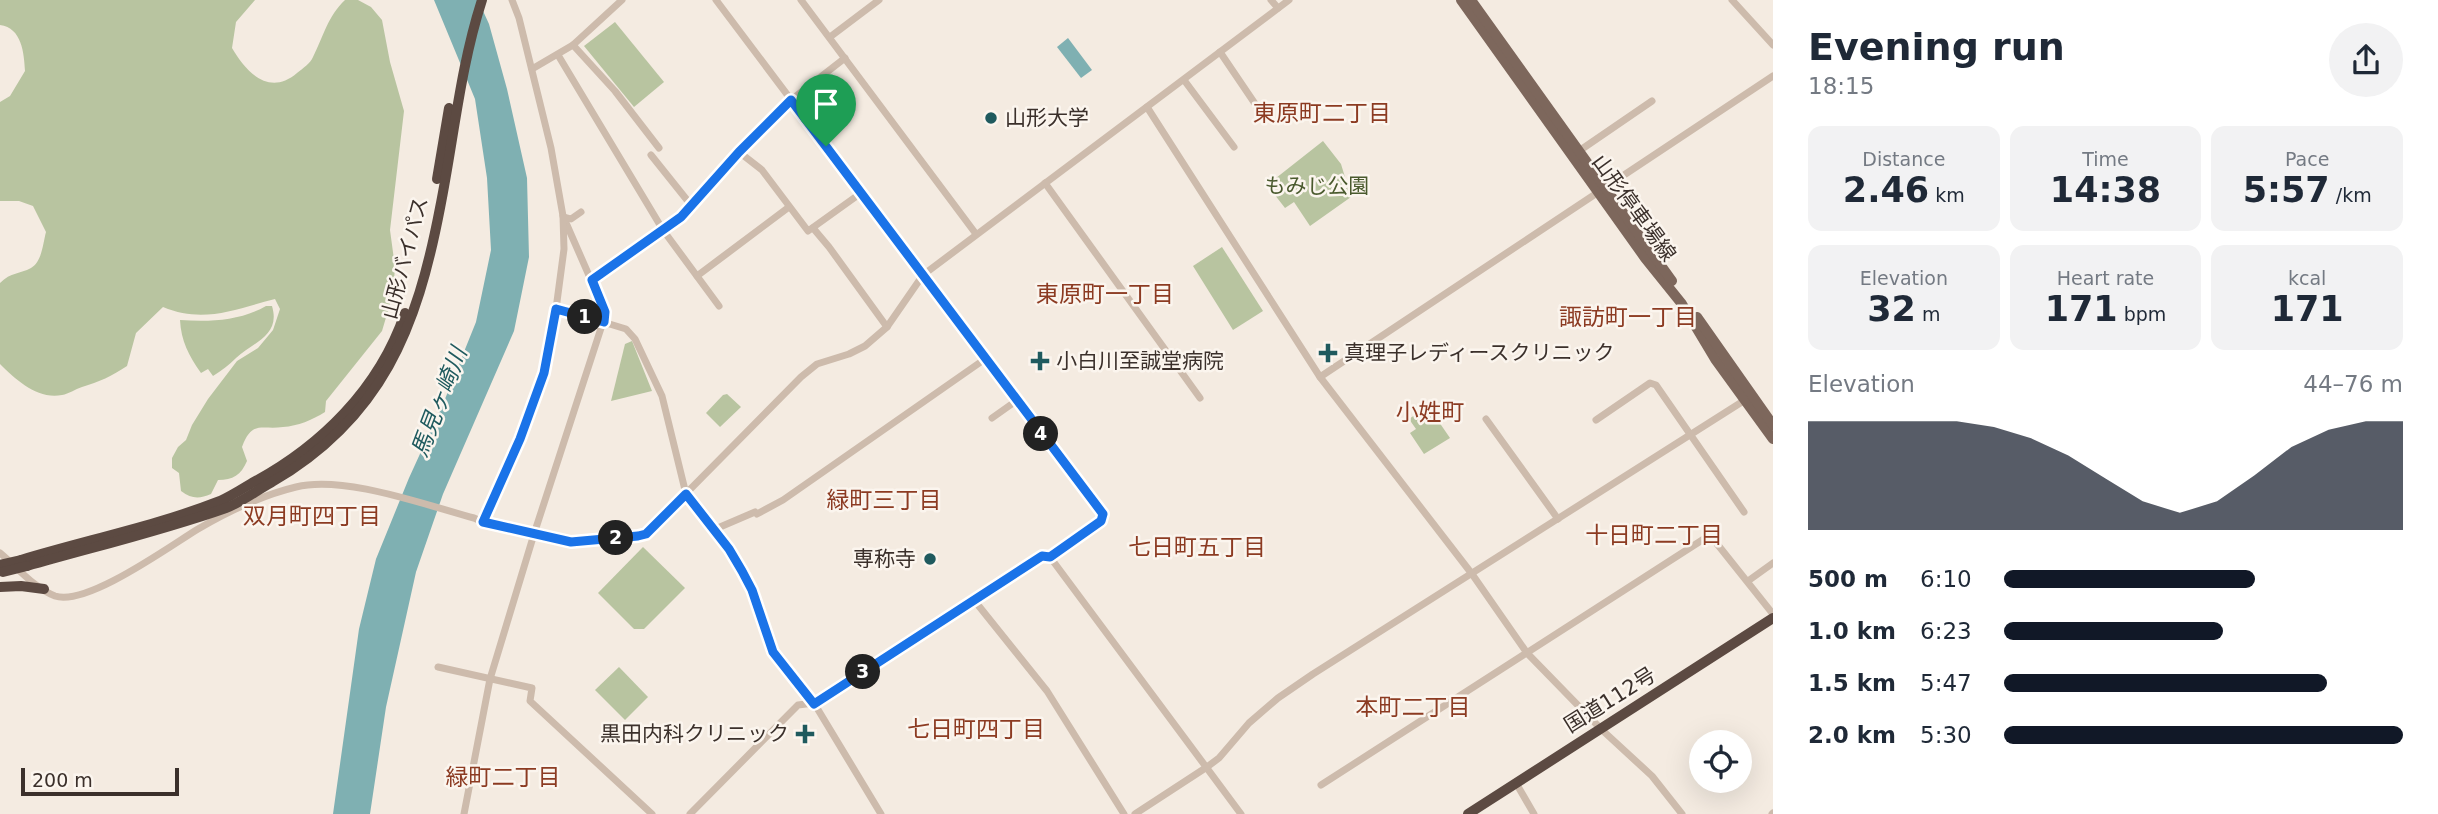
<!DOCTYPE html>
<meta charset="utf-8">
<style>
:root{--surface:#fff;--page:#f2f2f3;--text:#1f2937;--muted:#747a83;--accent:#111827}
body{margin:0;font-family:"DejaVu Sans","Noto Sans JP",sans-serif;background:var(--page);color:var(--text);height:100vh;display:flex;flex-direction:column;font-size:26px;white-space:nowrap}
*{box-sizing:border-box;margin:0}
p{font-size:23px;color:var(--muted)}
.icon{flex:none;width:38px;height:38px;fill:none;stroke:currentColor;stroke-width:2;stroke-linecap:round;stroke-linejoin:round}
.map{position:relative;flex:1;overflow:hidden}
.drawer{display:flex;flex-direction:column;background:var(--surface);width:665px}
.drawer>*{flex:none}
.tools{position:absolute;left:1689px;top:730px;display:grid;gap:14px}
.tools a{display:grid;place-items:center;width:63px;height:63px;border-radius:50%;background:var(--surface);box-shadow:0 7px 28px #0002;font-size:35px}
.scale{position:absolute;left:21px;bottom:18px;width:158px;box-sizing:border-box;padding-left:7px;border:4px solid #3b302b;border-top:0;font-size:19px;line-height:24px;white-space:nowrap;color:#3b302b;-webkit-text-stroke:5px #fbf5ee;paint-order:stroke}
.pin{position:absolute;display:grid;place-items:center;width:60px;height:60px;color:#fff;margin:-72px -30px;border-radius:50% 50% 50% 0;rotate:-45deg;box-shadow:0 0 7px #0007}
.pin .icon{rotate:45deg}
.km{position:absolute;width:35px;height:35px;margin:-18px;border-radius:50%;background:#222;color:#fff;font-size:19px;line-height:35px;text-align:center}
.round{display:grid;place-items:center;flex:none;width:74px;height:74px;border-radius:37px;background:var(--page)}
.summary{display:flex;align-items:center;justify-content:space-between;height:119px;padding:0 35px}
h1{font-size:38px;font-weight:800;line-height:52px}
.metrics{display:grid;grid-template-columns:repeat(3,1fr);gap:10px;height:119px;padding:7px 35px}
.metrics div{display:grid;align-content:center;border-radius:14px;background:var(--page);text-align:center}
.metrics b{font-size:35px;font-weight:800}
.metrics small{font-size:19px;font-weight:400}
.metrics p{font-size:19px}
.chart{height:196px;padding:14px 35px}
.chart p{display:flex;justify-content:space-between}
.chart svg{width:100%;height:126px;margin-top:7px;fill:var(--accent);opacity:.7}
ul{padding:0 35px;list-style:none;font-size:23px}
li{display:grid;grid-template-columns:112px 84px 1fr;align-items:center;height:52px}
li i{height:18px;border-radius:9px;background:var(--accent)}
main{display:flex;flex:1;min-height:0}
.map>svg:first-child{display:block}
.green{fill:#b8c4a0}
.water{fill:#7fb0b2}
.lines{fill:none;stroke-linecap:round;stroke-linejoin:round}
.minor{stroke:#cdbbac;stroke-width:7}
.major{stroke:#7d675c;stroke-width:10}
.highway{stroke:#5c4a42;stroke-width:10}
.highway-bridge{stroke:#5c4a42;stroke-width:10}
.route-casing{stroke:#fff;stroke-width:14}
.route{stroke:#1a73e8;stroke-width:9}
.poi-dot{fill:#1f5a5e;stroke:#fbf5ee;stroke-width:2.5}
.labels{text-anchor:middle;stroke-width:5;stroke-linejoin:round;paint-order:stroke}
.poi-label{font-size:21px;fill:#3b302b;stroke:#fbf5ee;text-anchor:start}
.park-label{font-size:21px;fill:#4a5a2e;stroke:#fbf5ee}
.street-label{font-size:21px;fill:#3b302b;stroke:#fbf5ee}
.neighbourhood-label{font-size:23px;fill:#8c3b22;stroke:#fbf5ee}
.water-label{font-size:23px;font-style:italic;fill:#1f5a5e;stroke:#fbf5ee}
</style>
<main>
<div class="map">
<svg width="1773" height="814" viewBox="0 0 1773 814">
<rect width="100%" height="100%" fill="#f4ebe1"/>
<g class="green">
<path d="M 0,0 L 255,0 L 236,22 L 232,48 C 246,72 269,97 297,73 C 303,68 310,64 313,57 C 323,37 328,16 345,0 L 358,0 L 371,7 L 382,20 L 390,62 L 404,111 L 390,230 L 395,267 L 393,294 L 382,331 L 326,401 L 325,412 C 312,420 298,426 283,427 C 261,430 252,420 242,447 L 247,461 C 241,475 233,480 218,480 L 211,494 C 199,499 192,499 181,491 L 179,473 L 172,468 L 172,458 L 178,447 L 186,440 L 192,425 L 208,399 L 237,361 L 258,348 L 273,330 L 280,309 L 275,299 C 235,309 204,324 163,307 L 136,333 L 127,366 C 112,376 99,382 82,387 C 75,389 69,394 62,395 C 38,400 16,380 0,364 L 0,283 C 11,272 20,274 31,268 C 42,262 43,243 46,232 L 33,206 L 19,201 L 0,201 L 0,102 L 10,96 L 25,71 C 24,53 22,28 0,25 Z"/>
<path d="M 615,22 L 664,82 L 634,107 L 584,46 Z"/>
<path d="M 1323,141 L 1341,164 L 1351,197 L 1310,226 L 1294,202 L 1285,208 L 1267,185 Z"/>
<path d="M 1222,247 L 1263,311 L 1233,330 L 1193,266 Z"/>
<path d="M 266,306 L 272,306 C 281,336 253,342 236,358 C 229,365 222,370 213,376 L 208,369 L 201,373 C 189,356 181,341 180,320 C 210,322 240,321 266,306 Z"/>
<path d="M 632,341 L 652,391 L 611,401 L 625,344 Z"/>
<path d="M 727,394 L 741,407 L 720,427 L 706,413 L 723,395 Z"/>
<path d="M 1428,406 L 1450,438 L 1424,454 L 1410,433 L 1416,429 L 1409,419 Z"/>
<path d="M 643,547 L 685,588 L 644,629 L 634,629 L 598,593 Z"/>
<path d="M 619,667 L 648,697 L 625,720 L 595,690 Z"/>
</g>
<g class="water">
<path d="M 434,0 L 478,0 L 489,24 L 507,89 L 527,178 L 529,257 L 514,331 L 443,494 L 416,572 L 386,707 L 370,814 L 333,814 L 359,629 L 376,559 L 409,478 L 445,399 L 476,322 L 491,250 L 487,178 L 475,99 Z"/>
<path d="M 1068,38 L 1092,70 L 1081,78 L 1057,47 Z"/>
</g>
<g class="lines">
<g class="minor">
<path d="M 716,0 L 1103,514 L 1101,521 L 1050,557 L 1241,814"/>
<path d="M 801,0 L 976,234"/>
<path d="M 1271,0 L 1278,8"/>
<path d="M 1732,0 L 1773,45"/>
<path d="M 830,37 L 879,0"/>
<path d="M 573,45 L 615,91 L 659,148"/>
<path d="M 1220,52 L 1264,117"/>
<path d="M 558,55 L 663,230 L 719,306"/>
<path d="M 532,69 L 573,45 L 622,0"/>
<path d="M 1184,80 L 1234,147"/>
<path d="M 1147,107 L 1320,377 L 1472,574 L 1527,653 L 1601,729 L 1652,776 L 1682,814"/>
<path d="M 1579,151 L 1652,101"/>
<path d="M 739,152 L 762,170 L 808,231 L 861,193"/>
<path d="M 651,155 L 691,205"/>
<path d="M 1045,183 L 1200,398"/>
<path d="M 563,216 L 605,312 L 603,322 L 626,329 L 635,339 L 662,396 L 686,494 L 729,549 L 752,590 L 773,652 L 814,703 L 881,814"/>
<path d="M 564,217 L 571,219 L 581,212"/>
<path d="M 813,228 L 829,247 L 887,327"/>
<path d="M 697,276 L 789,207"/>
<path d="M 592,280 L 681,217 L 739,152 L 791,100 L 845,58"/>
<path d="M 1320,377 L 1773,76"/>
<path d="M 992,418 L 1016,401"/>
<path d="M 1486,419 L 1558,519"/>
<path d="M 1596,420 L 1650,383 L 1656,385 L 1744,512"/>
<path d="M 757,514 L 783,500 L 985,359"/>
<path d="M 483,522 L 509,466 L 544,373 L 556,309 L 564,249 L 563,216 L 551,148 L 519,18 L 512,0"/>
<path d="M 713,530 L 755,512"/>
<path d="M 0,553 C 17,567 34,588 55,596 C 86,607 170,546 198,529 C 227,512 263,495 296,487 C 344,475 425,505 474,518 L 483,522 L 571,542 L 646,534 L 801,377 L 817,364 L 849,354 L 865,346 L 887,327 L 923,275 L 1289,0"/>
<path d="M 1748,581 L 1773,563"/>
<path d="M 974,600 L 1047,691 L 1124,814"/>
<path d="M 438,667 L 532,688 L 530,701 L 652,814"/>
<path d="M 1516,783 L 1534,814"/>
<path d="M 1321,785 L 1710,535 L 1773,614"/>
<path d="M 464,814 L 490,679 L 534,534 L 603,322 L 556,309"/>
<path d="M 690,814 L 798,705 L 814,703 L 1042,556 L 1050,557"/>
<path d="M 1135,814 L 1207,767 L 1219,758 L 1249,723 L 1278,698 L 1313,674 L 1745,400"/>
<path d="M 1772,814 L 1773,813"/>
</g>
<g class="major">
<path d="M 1461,0 L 1645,258 L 1682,304 L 1715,359 L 1773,439"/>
<path d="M 1471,0 L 1672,281"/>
<path d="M 1697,317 L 1773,425"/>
</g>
<g class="highway">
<path d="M 437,179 L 449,108"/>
<path d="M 21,560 C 87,540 156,526 220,501 C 231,496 242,489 252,483 C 321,446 379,389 405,313"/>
<path d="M 27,566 C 93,547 161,531 226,508 C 242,502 257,490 272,482 C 382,418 417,328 440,208 C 454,138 460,68 482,0"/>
<path d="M 0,587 L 21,586 L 44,589"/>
<path d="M 1468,814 L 1773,618"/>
</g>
<g class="highway-bridge">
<path d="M 0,565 L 21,560"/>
<path d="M 3,572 L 27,566"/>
</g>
</g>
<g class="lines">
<defs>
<path id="route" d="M 791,100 L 1103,514 L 1101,521 L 1050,557 L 1042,556 L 814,704 L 773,652 L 752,590 L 742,571 L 729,549 L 686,494 L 646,534 L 638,536 L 571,542 L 483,522 L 520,439 L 544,373 L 556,309 L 604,322 L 605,312 L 592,280 L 681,217 L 739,152 Z"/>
</defs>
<use href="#route" class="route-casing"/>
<use href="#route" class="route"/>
</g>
<g class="poi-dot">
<circle cx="991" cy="118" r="7"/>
<path d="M1324.5 342.5h7v7h7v7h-7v7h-7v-7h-7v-7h7z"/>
<path d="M1036.5 350.5h7v7h7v7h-7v7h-7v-7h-7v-7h7z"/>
<circle cx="930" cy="559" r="7"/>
<path d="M801.5 723.5h7v7h7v7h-7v7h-7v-7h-7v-7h7z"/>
</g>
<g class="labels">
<g class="poi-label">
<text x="1005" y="125">山形大学</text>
<text x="1344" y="360">真理子レディースクリニック</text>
<text x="1056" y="368">小白川至誠堂病院</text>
<text x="916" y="566" text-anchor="end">専称寺</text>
<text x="789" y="741" text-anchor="end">黒田内科クリニック</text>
</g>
<g class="park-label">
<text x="1317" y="193">もみじ公園</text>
</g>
<g class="street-label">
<text transform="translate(1634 208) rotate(54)" y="7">山形停車場線</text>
<text transform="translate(405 258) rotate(-75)" y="7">山形バイパス</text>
<text transform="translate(1610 700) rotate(-32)" y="7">国道112号</text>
</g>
<g class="neighbourhood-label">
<text x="1322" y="121">東原町二丁目</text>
<text x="1105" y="302">東原町一丁目</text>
<text x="1628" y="325">諏訪町一丁目</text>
<text x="1430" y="420">小姓町</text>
<text x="884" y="508">緑町三丁目</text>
<text x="312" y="524">双月町四丁目</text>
<text x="1654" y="543">十日町二丁目</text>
<text x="1197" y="555">七日町五丁目</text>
<text x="1413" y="715">本町二丁目</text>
<text x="976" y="737">七日町四丁目</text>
<text x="503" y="785">緑町二丁目</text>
</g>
<g class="water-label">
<text transform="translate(439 402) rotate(-69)" y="8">馬見ヶ崎川</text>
</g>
</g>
</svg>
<div class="tools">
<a><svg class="icon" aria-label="locate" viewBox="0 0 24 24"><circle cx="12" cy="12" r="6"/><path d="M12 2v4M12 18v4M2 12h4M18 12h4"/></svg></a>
</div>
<div class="scale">200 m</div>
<div class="pin" style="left:826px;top:146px;background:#1e9e55"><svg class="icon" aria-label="arrive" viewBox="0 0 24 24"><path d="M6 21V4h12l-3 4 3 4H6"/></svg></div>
<b class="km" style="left:585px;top:317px">1</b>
<b class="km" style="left:616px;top:538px">2</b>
<b class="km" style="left:863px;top:672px">3</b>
<b class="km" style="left:1041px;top:434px">4</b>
</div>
<section class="drawer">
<div class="summary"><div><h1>Evening run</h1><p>18:15</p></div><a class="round"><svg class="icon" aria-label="share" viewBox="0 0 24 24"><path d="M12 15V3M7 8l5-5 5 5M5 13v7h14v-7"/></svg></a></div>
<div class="metrics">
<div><p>Distance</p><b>2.46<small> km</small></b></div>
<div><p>Time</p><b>14:38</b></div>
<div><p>Pace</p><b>5:57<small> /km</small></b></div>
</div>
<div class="metrics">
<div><p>Elevation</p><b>32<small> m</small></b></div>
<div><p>Heart rate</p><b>171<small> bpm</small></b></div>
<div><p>kcal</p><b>171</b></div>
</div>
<div class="chart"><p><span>Elevation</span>44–76 m</p>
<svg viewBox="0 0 160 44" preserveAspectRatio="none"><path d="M0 44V6L10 6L20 6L30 6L40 6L50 8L60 12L70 18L80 26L90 34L100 38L110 34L120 25L130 15L140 9L150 6L160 6V44z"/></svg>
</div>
<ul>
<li><b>500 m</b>6:10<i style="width:63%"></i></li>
<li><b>1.0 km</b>6:23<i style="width:55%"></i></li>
<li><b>1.5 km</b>5:47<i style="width:81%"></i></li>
<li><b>2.0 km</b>5:30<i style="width:100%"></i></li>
</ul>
</section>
</main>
